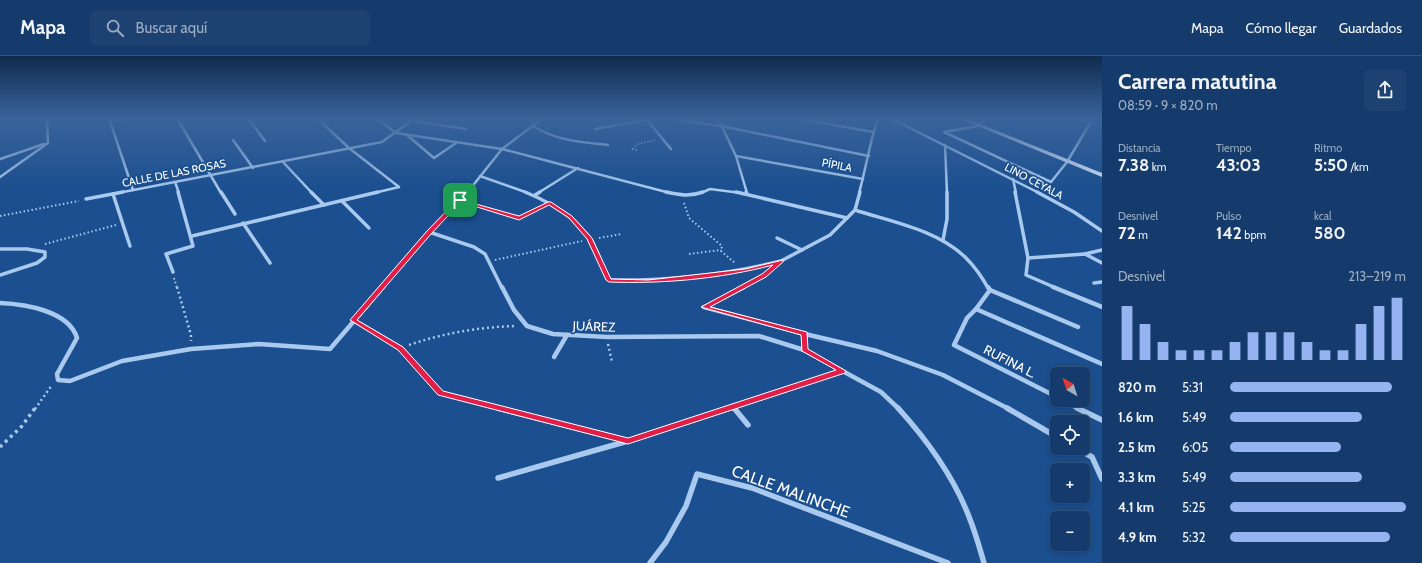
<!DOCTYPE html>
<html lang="es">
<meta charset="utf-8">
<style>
:root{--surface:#143b6b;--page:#1d4271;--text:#f1f3f6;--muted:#9dadc1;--line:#33557e;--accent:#95b2f1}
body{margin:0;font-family:Cabin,sans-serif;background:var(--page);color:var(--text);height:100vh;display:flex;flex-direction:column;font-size:15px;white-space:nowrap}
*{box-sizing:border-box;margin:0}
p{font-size:13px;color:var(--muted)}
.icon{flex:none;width:22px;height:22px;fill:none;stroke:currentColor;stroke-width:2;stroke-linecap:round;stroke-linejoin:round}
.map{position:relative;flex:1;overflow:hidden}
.drawer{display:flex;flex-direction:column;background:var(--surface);width:320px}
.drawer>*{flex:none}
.needle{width:26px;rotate:321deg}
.fabs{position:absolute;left:1050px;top:311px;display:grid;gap:8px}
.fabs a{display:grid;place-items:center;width:40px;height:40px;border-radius:6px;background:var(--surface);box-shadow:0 2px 6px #0003,0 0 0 1px var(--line);font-size:20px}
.pin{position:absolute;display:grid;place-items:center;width:34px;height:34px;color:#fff;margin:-17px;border-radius:8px;box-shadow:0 2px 6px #0006}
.round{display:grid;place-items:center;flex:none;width:42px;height:42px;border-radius:6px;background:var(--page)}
.head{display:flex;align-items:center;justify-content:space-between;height:68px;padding:0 16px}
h1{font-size:22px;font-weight:700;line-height:30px}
.stats{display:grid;grid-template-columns:repeat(3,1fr);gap:6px;height:68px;padding:4px 16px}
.stats div{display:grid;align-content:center}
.stats b{font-size:17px;font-weight:700}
.stats small{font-size:11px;font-weight:400}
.stats p{font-size:11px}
.chart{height:112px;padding:8px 16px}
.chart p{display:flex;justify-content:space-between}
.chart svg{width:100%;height:72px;margin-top:4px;stroke:var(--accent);stroke-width:6}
ul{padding:0 16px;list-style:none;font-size:13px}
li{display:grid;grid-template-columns:64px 48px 1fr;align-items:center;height:30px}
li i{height:10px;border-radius:5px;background:var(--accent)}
header{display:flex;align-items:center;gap:24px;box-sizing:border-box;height:56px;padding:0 20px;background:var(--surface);border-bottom:1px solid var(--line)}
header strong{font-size:19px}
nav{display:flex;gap:22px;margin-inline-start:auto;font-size:14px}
.search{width:280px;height:36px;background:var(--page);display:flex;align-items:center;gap:10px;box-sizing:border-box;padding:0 14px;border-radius:6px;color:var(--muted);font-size:15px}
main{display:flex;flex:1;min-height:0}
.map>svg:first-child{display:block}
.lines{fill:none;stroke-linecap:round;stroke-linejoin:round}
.path-far3{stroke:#a9c9ee;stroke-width:1.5;stroke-dasharray:1.5 2;stroke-linecap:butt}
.path-far2{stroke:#a9c9ee;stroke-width:2;stroke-dasharray:1.5 2.5;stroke-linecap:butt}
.path-far1{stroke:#a9c9ee;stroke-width:2.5;stroke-dasharray:2 3;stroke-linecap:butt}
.path{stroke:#a9c9ee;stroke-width:3.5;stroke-dasharray:3 4;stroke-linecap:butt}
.street-far3{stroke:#a9c9ee;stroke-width:2.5}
.street-far2{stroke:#a9c9ee;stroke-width:3.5}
.street-far1{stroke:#a9c9ee;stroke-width:4.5}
.street{stroke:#a9c9ee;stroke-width:5.5}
.secondary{fill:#d6e6fa;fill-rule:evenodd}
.route{fill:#e11d48;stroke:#fff;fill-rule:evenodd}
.labels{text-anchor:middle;stroke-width:3.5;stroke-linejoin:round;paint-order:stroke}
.far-street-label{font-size:11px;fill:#fff;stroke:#1b4f8f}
.street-label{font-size:13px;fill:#fff;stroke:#1b4f8f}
.near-street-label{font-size:16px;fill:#fff;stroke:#1b4f8f}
</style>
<header>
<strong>Mapa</strong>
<div class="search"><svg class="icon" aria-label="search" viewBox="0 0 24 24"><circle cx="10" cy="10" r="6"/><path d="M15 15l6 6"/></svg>Buscar aquí</div>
<nav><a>Mapa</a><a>Cómo llegar</a><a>Guardados</a></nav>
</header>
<main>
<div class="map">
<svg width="1102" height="507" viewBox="0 0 1102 507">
<rect width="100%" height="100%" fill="#1b4f8f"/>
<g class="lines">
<g class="path-far3">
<path d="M 632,93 L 638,88 L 655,84"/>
<path d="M 632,93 L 637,94"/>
</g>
<g class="path-far2">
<path d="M 468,147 L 519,162 L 540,152"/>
<path d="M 684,147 L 689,162 L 722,190 L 721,195 L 735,207"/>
<path d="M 0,160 L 79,145"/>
<path d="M 599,182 L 622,178"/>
<path d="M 45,188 L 116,169"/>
<path d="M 689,198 L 721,194"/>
<path d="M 495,204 L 582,185"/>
<path d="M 174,222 L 177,232"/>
</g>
<g class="path-far1">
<path d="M 177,231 L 191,279 L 191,285"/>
<path d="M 608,288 L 612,306"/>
<path d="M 409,289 C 444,277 479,271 516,270"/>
<path d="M 35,353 L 52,329"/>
</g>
<path class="path" d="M 0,391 L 22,370 L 35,352"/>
<g class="street-far3">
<path d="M 107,62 L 110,65 L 133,134"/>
<path d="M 177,62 L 221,137"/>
<path d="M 248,62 L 265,85"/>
<path d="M 317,62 L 349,92 L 399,131"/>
<path d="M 376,62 L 396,77 L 502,93 L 670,137"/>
<path d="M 718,62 L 736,100 L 747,137"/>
<path d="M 796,62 L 873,76"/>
<path d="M 890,62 L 1039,137"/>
<path d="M 646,63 L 671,93"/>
<path d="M 678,64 L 721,70 L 869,100"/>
<path d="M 110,65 L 129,62"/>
<path d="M 412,65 L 466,73"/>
<path d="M 533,70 C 557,85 581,86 608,89"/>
<path d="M 595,73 L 646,64"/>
<path d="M 944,76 L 1051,126 L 1067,106 L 1093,62"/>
<path d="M 944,76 L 978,70 L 986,62"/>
<path d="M 407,79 L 434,102 L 456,87"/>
<path d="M 233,84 L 253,112"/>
<path d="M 945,89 L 947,137"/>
<path d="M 736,100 L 863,123"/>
<path d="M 0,103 L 44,88"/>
<path d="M 283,106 L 312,137"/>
<path d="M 480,120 L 528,137"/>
<path d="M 0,121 L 48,87 L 47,62"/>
<path d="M 1013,123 L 1016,137"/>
<path d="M 175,126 L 179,137"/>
<path d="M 118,137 L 382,86 L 415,62"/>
<path d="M 374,137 L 399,131"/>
<path d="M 467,137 L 502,93 L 543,62"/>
<path d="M 538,137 L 578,112"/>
<path d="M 701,137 L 710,133 L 741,137"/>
<path d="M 859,137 C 866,112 870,85 878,62"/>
</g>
<g class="street-far2">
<path d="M 221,136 L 235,158"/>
<path d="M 311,136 L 324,149"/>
<path d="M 525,136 C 552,147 578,162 593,187 C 599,199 603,212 609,224 C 668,225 724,219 781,205"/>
<path d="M 666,136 C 680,139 689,141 703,136"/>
<path d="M 736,136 L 847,162"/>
<path d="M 746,136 L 747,138"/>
<path d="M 1015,136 L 1028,202 L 1026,219 L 1056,232"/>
<path d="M 1037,136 L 1074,156 L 1102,175"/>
<path d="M 113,138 L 130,190"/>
<path d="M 535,139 L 540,136"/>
<path d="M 86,143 L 123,136"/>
<path d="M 342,145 L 369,172"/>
<path d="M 855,154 C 892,166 938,174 966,202 C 975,211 982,221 988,232"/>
<path d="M 243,167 L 270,207"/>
<path d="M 429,176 L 474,191 L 485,198 L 502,232"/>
<path d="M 192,180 L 378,136"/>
<path d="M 777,182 L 802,194"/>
<path d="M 943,184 L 947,163 L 947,136"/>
<path d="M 0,193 L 27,193 L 45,196 L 45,201 L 37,207 L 0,219"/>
<path d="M 1085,198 L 1102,194"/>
<path d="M 1028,202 L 1085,198 L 1102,207"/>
<path d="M 173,216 L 166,198 L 193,190 L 178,136"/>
<path d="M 1094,227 L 1102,226"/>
<path d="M 382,232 L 429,176 L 467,136"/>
<path d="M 742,232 L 764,220 L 781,205 L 830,179 L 855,154 L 860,136"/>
</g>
<g class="street-far1">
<path d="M 502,231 L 514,254 L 527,270 L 553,278 L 607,281 L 759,280 L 804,294"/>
<path d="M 988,231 L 990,234"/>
<path d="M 1053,231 L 1102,251"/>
<path d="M 990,234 L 976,253 L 967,262 L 954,289 L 1057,341"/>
<path d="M 990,234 L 1078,271"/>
<path d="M 0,247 C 25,248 69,255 77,282 L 57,318 L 58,324 L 70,325 L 122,305 L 191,293 L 259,288 L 330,293 L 383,231"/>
<path d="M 704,251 L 805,278 L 877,295 L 943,319 L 1009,353"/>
<path d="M 705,251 L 744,231"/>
<path d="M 976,253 L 1102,308"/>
<path d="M 353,264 L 401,292 L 441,337 L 502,353"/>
<path d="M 805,278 L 804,294 L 881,336 L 899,353"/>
<path d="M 554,301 L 567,279"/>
<path d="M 1062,344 L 1079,353"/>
<path d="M 733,351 L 734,353"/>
<path d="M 727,353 L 842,315"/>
</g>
<g class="street">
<path d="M 498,352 L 628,385"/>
<path d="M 734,352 L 748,369"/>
<path d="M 898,352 C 928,385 956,424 971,466 C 976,479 980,493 984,507"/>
<path d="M 1007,352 L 1057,381"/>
<path d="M 1077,352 L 1102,364"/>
<path d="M 1076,392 L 1092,401 L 1102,423"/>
<path d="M 498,422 L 628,385 L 730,352"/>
<path d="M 650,507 L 666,486 L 686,450 L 697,418 L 752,432 L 948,507"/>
</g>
<path class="secondary" d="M 958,62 L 965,62 L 1102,117 L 1102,121 Z"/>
</g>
<linearGradient id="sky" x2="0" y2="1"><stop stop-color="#0f2b4f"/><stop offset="0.47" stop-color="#39639b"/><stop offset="1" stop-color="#39639b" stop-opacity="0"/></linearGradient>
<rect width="1102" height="133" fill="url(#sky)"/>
<path class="route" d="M 458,143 L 519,160 L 548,146 L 551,146 L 572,160 L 592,182 L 611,223 L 648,224 L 745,213 L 783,204 L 783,206 L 766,221 L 710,251 L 807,276 L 808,293 L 846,315 L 845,317 L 628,388 L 438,339 L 398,294 L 350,264 L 427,175 ZM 461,146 L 519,164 L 549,149 L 569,162 L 587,183 L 606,224 L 609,226 C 663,228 720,223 773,209 L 762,218 L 701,251 L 801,279 L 802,295 L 836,314 L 628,382 L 443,335 L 403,291 L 357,264 L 431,178 Z"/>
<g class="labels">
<g class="far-street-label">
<text transform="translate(837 109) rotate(11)" y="4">PÍPILA</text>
<text transform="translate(174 117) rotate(-11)" y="4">CALLE DE LAS ROSAS</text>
<text transform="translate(1034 125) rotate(28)" y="4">LINO CEYALA</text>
</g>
<g class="street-label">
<text transform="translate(594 270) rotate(2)" y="5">JUÁREZ</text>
<text transform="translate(1010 305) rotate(27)" y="5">RUFINA L.</text>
</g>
<g class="near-street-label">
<text transform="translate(791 435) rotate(20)" y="6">CALLE MALINCHE</text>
</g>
</g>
</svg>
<div class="fabs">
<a><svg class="needle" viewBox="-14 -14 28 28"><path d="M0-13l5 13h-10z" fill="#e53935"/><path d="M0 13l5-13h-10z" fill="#9dadc1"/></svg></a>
<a><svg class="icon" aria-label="locate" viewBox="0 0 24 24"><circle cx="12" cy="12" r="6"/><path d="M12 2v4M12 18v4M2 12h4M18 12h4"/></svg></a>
<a>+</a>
<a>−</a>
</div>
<div class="pin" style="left:460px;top:144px;background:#1e9e55"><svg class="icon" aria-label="arrive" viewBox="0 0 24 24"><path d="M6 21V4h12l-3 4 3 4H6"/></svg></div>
</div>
<section class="drawer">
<div class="head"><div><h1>Carrera matutina</h1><p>08:59 · 9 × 820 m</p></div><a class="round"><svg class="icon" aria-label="share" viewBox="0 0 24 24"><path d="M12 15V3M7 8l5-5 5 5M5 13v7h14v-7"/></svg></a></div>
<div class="stats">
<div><p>Distancia</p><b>7.38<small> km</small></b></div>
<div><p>Tiempo</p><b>43:03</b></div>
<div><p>Ritmo</p><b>5:50<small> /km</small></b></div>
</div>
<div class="stats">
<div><p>Desnivel</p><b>72<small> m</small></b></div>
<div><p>Pulso</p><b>142<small> bpm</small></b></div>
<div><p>kcal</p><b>580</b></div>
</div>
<div class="chart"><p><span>Desnivel</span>213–219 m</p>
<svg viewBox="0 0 160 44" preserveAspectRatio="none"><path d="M5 44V11M15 44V22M25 44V33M35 44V38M45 44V38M55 44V38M65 44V33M75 44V27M85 44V27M95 44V27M105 44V33M115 44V38M125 44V38M135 44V22M145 44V11M155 44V6"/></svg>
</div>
<ul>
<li><b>820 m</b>5:31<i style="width:92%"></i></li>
<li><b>1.6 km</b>5:49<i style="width:75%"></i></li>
<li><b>2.5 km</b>6:05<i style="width:63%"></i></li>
<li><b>3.3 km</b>5:49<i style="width:75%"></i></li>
<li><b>4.1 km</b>5:25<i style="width:100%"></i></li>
<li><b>4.9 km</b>5:32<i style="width:91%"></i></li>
</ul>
</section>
</main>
